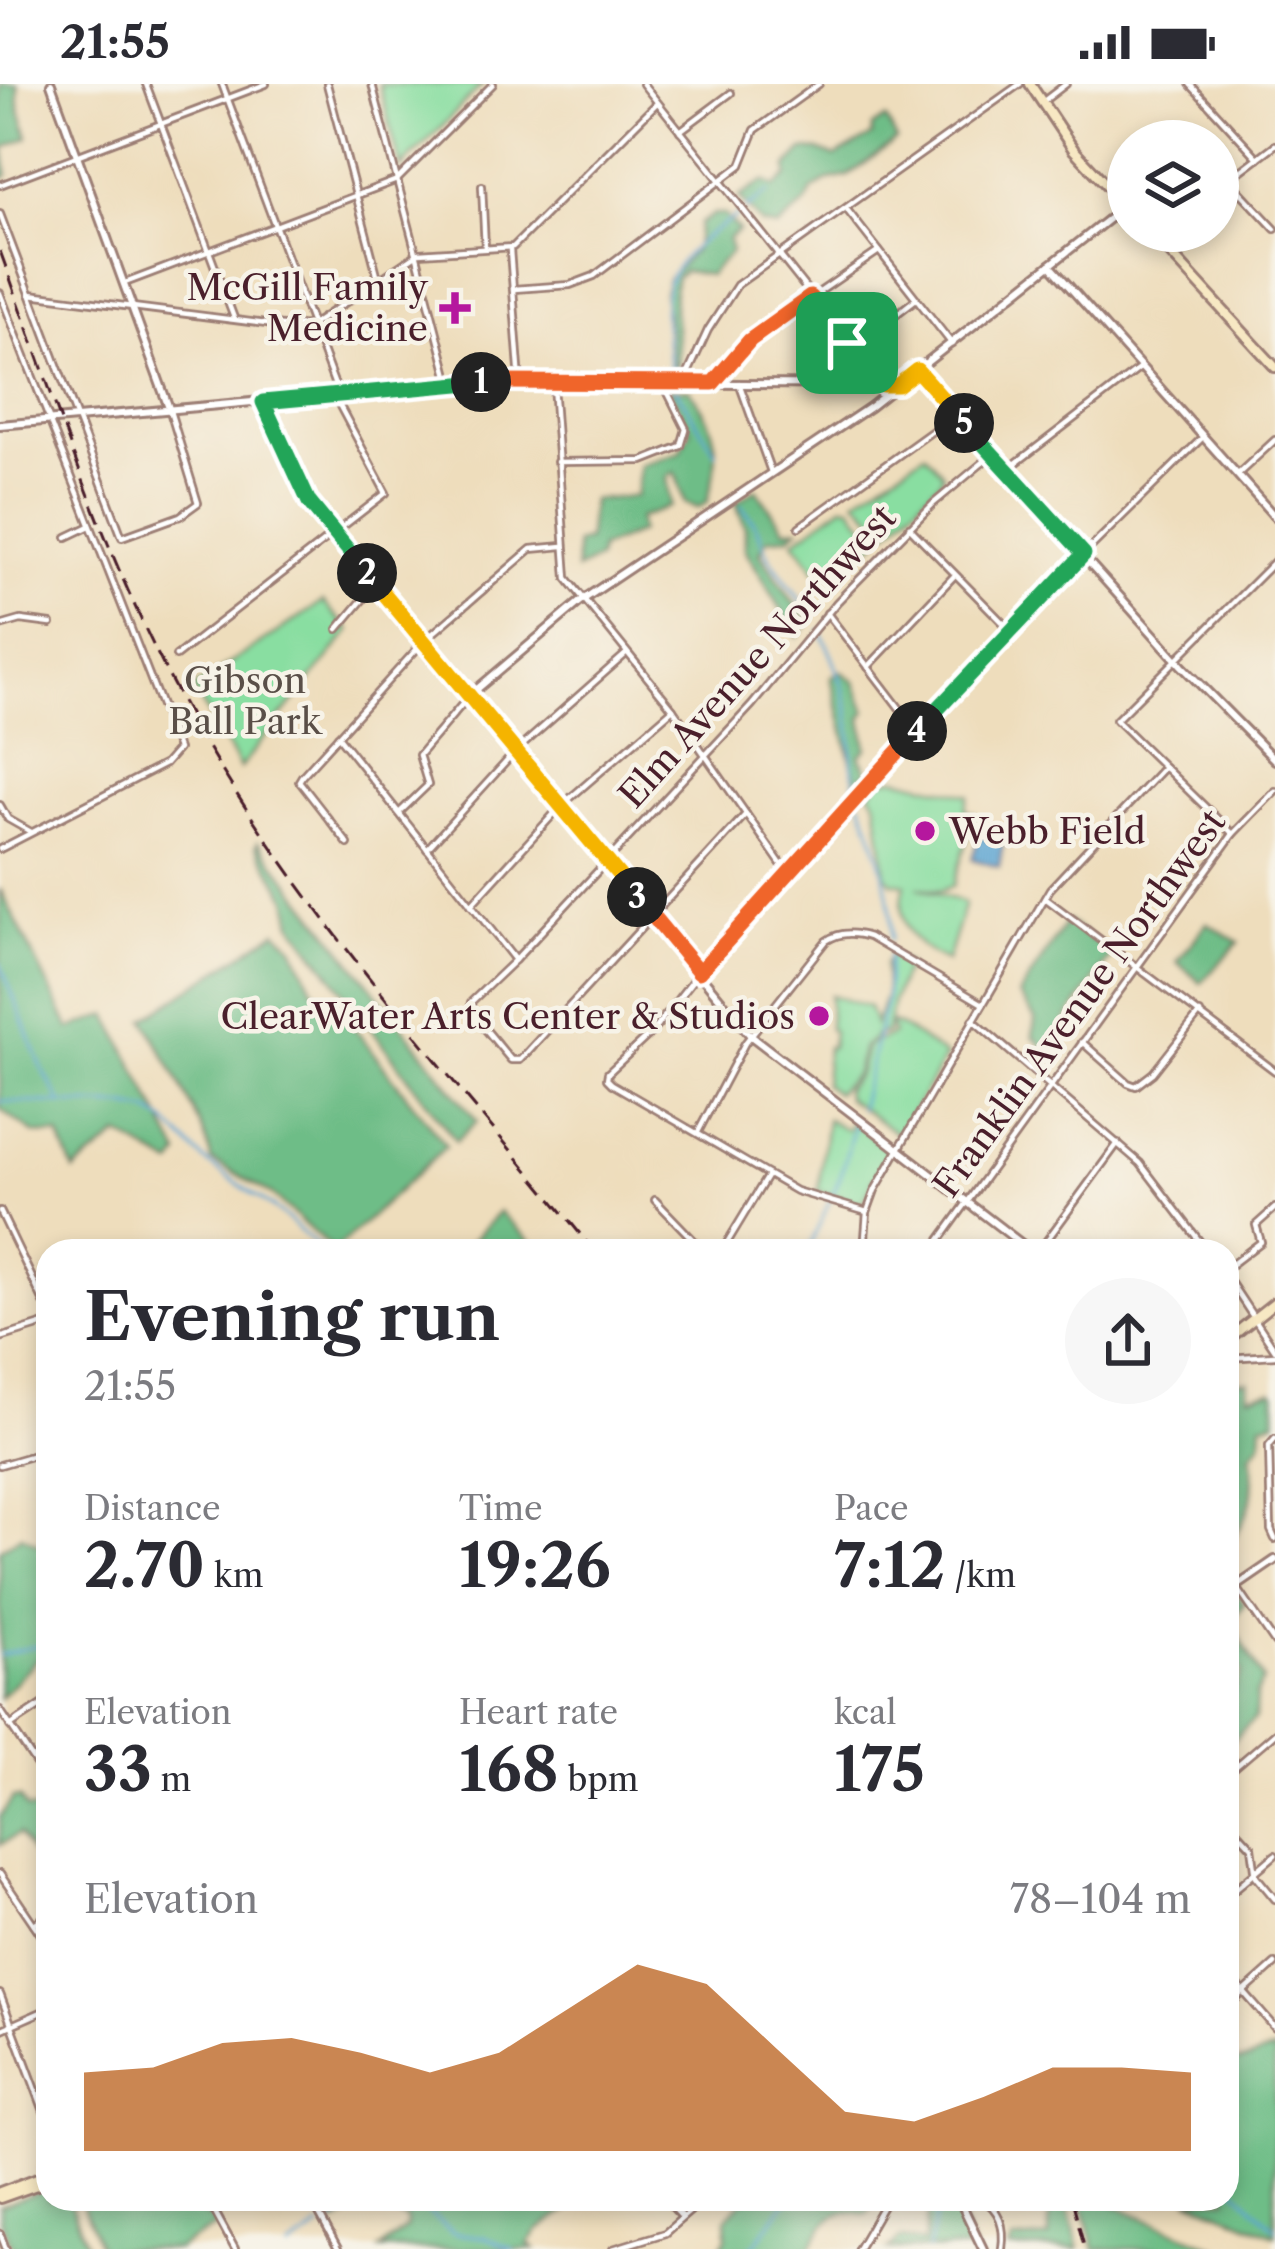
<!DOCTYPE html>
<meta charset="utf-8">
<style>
:root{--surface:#fff;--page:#f7f7f7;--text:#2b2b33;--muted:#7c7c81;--accent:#b45309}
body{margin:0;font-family:"Libre Caslon Text",serif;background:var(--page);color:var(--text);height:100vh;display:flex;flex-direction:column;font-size:45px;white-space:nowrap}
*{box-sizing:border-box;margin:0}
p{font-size:39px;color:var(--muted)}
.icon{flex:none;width:66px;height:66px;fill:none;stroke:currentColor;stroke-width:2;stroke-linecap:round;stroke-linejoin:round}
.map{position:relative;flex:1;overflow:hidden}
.drawer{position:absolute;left:36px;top:1155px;width:1203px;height:972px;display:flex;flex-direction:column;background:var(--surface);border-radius:36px;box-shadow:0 6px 18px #0003}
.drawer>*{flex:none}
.buttons{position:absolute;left:1107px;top:36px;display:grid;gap:24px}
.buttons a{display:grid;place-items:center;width:132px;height:132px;border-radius:50%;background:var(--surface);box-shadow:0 6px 18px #0003;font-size:60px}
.pin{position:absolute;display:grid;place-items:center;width:102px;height:102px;color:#fff;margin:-51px;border-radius:24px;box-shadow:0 6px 18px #0006}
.km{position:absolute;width:60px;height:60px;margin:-30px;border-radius:50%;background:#222;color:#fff;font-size:33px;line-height:60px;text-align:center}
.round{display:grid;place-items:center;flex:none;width:126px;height:126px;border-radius:63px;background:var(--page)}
.head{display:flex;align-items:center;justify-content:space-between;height:204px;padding:0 48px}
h1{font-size:66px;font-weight:700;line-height:90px}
.figures{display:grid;grid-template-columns:repeat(3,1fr);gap:18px;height:204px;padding:12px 48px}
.figures div{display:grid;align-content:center}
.figures b{font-size:60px;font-weight:700}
.figures small{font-size:33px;font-weight:400}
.figures p{font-size:33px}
.chart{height:336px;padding:24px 48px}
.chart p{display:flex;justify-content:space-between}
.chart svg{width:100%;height:216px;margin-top:12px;fill:var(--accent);opacity:.7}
.status{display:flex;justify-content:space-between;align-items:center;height:84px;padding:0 60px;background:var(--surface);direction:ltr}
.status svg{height:33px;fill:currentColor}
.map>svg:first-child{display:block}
.green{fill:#89dea1;stroke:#6a7e66;stroke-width:3}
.forest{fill:#6ebd87;stroke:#5c6e59;stroke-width:3}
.water{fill:#5ba4d2;stroke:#52627e;stroke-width:3}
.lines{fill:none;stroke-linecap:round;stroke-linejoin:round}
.stream{stroke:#5ba4d2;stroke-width:3}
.minor-casing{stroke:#9c7e74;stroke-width:10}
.tertiary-casing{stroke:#9c7e74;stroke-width:12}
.secondary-casing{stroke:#9c7e74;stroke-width:14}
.minor{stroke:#fff;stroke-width:4.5}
.tertiary{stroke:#fff;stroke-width:6}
.secondary{stroke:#f7e8c3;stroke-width:8}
.rail{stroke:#4a1f2b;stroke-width:3;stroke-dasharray:18 9;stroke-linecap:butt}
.split-1-casing{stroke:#fff;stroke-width:24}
.split-2-casing{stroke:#fff;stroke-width:24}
.split-3-casing{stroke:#fff;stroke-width:24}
.split-4-casing{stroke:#fff;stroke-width:24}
.split-5-casing{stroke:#fff;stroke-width:24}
.split-6-casing{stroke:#fff;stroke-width:24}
.split-1{stroke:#f0652b;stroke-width:15}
.split-2{stroke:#22a559;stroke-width:15}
.split-3{stroke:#f5b400;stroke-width:15}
.split-4{stroke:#f0652b;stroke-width:15}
.split-5{stroke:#22a559;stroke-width:15}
.split-6{stroke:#f5b400;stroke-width:15}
.poi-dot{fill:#b5179e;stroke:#f7f3e8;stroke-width:4.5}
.labels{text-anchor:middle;stroke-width:9;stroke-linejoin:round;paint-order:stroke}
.poi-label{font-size:36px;fill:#4a1f2b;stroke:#f7f3e8;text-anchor:end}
.street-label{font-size:36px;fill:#4a1f2b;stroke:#f7f3e8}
.park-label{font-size:36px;fill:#5a4f48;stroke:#f7f3e8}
</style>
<div class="status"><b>21:55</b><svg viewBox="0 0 49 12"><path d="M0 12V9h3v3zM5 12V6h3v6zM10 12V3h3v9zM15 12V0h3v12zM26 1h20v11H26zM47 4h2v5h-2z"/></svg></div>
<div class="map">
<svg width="1275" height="2165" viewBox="0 0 1275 2165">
<rect width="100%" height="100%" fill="#f7f3e8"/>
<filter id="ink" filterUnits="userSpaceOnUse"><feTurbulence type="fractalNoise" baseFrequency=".00833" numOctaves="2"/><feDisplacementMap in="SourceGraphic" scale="24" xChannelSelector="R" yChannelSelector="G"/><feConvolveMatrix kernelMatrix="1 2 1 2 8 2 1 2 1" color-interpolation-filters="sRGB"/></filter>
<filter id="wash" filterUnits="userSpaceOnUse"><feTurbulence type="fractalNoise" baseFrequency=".004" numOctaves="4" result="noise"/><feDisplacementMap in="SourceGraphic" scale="48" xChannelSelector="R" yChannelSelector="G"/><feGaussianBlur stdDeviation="2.7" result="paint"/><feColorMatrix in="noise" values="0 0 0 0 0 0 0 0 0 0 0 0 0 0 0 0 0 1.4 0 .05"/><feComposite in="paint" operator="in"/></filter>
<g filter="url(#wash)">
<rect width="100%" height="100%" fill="#eeddbc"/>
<g class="green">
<path d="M 379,0 L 483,0 L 401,84 Z"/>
<path d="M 925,369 L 943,389 L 942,395 L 888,448 L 856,415 Z"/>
<path d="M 843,421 L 851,422 L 878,457 L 833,491 L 819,489 L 794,457 Z"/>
<path d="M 323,518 L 350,547 L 240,684 L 193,604 Z"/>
<path d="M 896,694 L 969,711 L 965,727 L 975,730 L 953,802 L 941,807 L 917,803 L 965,819 L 947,877 C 912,863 895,839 905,800 L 892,798 L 886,791 L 876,716 L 870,708 L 881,696 Z"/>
<path d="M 891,871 L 907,880 L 893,917 L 887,948 L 875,951 L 875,955 L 863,962 L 856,989 L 836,1009 L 824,1000 L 827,963 L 831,963 L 833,947 L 829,945 L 830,911 L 869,923 L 875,941 L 886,911 L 885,881 Z"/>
<path d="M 890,938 C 909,944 927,961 946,972 L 899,1051 L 846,1014 L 845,1006 L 859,989 L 866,962 L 893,950 Z"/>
<path d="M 827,1035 L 847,1046 L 852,1036 L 889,1066 L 862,1120 L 818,1107 Z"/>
</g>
<g class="forest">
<path d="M 0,0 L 18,0 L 19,22 L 28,53 L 4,64 L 8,91 L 0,97 Z"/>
<path d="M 886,35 L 897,56 L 848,92 L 826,97 L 812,106 L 806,119 L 777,144 L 762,140 L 739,113 L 764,97 L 775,103 L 788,92 L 787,83 L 803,66 L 821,67 L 835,73 L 872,52 L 872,43 Z"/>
<path d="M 714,130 L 724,130 L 739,147 L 728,155 L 731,168 L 709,191 L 684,187 L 676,193 C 668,223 684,260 675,293 L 664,209 L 668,195 L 695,165 L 700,140 Z"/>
<path d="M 689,305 C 720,348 721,367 707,418 L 698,424 L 685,419 L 675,388 L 667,393 L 671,422 L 639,434 L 640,448 L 600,464 L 598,475 L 576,486 L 576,459 L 587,456 L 592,416 L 636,412 L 640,381 L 680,368 L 691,347 L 669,306 Z"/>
<path d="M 756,405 L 785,445 L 798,445 L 790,452 L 767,455 L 760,469 L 808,540 L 798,553 L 745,465 L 745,444 L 736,418 Z"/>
<path d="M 841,587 L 855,598 L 866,627 L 862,634 L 867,664 L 860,672 L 868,688 L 856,697 L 831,594 Z"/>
<path d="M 258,758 L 477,1037 L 456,1057 L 293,840 L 288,815 L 256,762 Z"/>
<path d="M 0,805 L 70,945 L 108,931 L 180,1071 L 173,1082 L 120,1051 L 74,1087 L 59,1051 L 35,1050 L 0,1025 Z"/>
<path d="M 1067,837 L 1112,870 L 1046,966 L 1033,952 L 1035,935 L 1019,911 Z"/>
<path d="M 1207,839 L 1239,858 L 1201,899 L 1177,878 Z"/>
<path d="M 277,847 L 294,864 L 314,906 L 348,936 L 446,1062 L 334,1167 L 271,1110 L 211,1076 C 208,1043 162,969 145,935 Z"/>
<path d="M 499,1128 L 541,1167 L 462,1167 Z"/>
<path d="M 1227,1297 L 1248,1297 L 1248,1311 L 1273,1307 L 1275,1310 L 1275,1337 L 1262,1339 L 1261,1358 L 1251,1370 C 1256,1410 1251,1431 1227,1463 Z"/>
<path d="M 48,1449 L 48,1563 L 0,1614 L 0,1466 L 21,1451 L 44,1463 Z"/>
<path d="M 1238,1511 L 1244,1520 L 1231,1538 L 1263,1596 L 1256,1610 L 1255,1634 L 1227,1662 L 1227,1620 L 1242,1588 L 1227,1569 L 1227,1519 Z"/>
<path d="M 13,1714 L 20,1714 L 27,1725 L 39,1726 L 48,1758 L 48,1778 L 38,1780 L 19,1750 L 0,1761 L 0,1733 Z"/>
<path d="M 1275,1967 L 1275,2151 L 1188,2115 L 1227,2115 L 1227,1979 C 1251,1979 1255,1969 1275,1967 Z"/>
<path d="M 48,2104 L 48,2115 L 68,2115 L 88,2165 L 13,2165 L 0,2135 L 0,2122 Z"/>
<path d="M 80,2115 C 122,2115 187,2104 217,2142 L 177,2165 L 100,2165 Z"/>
<path d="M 347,2115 L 584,2115 L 538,2146 L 529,2160 L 535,2165 L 380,2165 L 407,2143 L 406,2135 C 377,2121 363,2123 336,2139 L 331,2126 Z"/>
<path d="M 745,2115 L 880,2115 L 866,2130 C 832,2122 826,2138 810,2165 L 720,2165 L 727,2153 L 726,2134 Z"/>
<path d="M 930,2115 L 953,2115 L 973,2165 L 888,2165 L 901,2154 L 924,2159 Z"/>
<path d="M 1049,2115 L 1066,2115 L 1079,2165 L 1009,2165 L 1013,2157 L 1049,2154 Z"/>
<path d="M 1081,2115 L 1099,2115 L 1220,2165 L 1095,2165 Z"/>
</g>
<path class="water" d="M 979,752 L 1003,759 L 999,783 L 972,775 Z"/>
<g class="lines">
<g class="stream">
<path d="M 746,125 L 769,108"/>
<path d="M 672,294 C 657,200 656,184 739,131"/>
<path d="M 675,304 L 716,369"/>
<path d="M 742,422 L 755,440 L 770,475 L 813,533"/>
<path d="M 820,546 C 836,578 849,614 851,650 C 853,671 850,687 857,707"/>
<path d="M 861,719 C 876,756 894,815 891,855"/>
<path d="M 0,879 L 42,984 L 61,1018"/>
<path d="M 0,1017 L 123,1022 L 148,1027 L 166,1038 L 205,1077 L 279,1128 L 323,1167"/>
<path d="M 860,1025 L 886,916 L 889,871"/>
<path d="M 808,1167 L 841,1091 L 855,1038"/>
<path d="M 0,1571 L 48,1559"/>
<path d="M 1227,2097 L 1275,2144"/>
<path d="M 388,2115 L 424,2125 L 453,2149 L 483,2153 L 513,2165"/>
<path d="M 329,2139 L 368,2115 L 380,2115"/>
<path d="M 289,2165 L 320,2144"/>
<path d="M 751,2165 L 788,2115"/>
<path d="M 928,2165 L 940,2115"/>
</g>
</g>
</g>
<g filter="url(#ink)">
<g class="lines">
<defs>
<g id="minor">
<path d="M 146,0 L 234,234"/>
<path d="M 327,0 L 378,194"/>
<path d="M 372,0 L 450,299"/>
<path d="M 643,0 L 883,301"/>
<path d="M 1190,0 L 1258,74"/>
<path d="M 1041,19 L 1066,0"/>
<path d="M 680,47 L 731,9"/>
<path d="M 1230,97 L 1275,145"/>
<path d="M 0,101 L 266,0"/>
<path d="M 482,102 L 485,164"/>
<path d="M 1218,104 L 1275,61"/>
<path d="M 848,127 L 952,260"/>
<path d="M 0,130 L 122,453 L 180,432 L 198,419 L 170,327"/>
<path d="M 510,166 L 520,298"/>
<path d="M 125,199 L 397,96 L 493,0"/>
<path d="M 514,205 L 570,201 L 594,192 L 741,81 L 755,46 L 819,0"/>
<path d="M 0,209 L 50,337"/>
<path d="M 30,210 L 282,242 L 312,241 L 419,169 L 513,163 L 657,19"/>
<path d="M 890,235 L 916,215"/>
<path d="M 713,299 L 750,256 L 879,167"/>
<path d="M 739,299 L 771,388"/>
<path d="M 683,300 L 708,246 L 737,201 L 1020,0"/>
<path d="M 553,301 L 567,494 L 673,625 L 788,790"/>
<path d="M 557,378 L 643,377 L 681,362 L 686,345 L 663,299"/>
<path d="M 1007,386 L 1140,284"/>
<path d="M 1237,391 L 1275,356"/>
<path d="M 799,443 L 956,330"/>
<path d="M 909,443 L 1010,546"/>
<path d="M 67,453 L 90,442"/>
<path d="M 827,529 L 917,647"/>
<path d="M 0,542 L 21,536 L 51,540"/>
<path d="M 338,545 L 376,500"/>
<path d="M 176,572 L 386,409 L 335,313 L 336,304 L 222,0"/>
<path d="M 868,583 L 954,492"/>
<path d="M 338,652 L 515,876"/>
<path d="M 0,721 L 8,735 L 31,748"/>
<path d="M 401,727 L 428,701 L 419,671 L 470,611"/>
<path d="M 746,730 L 520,976 L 511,976 L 472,929 L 471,918 L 515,876 L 752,621 L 837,518 L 934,419 L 993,370"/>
<path d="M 1233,750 L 1116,636 L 1275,477"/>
<path d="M 348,760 L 299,697 L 302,692 L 424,557 L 531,465 L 563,462"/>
<path d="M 0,765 L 165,680 L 178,665 L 50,338"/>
<path d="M 427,765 L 516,667 L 627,569"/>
<path d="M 1045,814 L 1275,987"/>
<path d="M 471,821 L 561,722 L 673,625"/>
<path d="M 973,936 L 1140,1079 L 1207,1167"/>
<path d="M 1082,958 L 1128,999 L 1136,1002 L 1153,989 L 1200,929"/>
<path d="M 698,1048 L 745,959 L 826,857 C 839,848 854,848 869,853 L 983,920"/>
<path d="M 655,1116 L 704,1167"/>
<path d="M 0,1127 L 48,1227"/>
<path d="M 867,1128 L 796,1107 L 612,1000 L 607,995 L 608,989 L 653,947 L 699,888 L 945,616 L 1084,470 L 1203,353"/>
<path d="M 722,1167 L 768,1091"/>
<path d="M 864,1167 L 867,1128 L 875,1106 L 1050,805 L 1164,683"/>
<path d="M 932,1167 L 1233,750 L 1275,707"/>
<path d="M 1039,1167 L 1118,1059"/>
<path d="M 1227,1184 L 1261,1158 L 1256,1141 L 1275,1124"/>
<path d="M 1227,1193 L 1275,1266"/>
<path d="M 0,1254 L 48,1239"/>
<path d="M 1227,1274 L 1275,1271"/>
<path d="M 1275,1355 L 1269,1362 L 1271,1446 L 1275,1455"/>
<path d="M 0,1381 L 48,1367"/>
<path d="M 1236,1502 L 1275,1559"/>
<path d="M 0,1626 L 48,1698"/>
<path d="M 10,1642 L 48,1617"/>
<path d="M 1227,1690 L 1275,1649"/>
<path d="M 1227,1736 L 1252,1763 L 1256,1792 L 1275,1815"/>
<path d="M 0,1790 L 48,1861"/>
<path d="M 1227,1812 L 1275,1771"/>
<path d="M 34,1840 L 48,1831"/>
<path d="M 1227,1889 L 1275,1944"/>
<path d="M 0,1910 L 48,2038"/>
<path d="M 1227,1923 L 1275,1880"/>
<path d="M 0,1946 L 48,1925"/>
<path d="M 208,2115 L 235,2165"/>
<path d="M 311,2115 L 338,2165"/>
<path d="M 665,2115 L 682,2133"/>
<path d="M 982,2115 C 1001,2126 1005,2145 1002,2165"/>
<path d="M 0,2149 L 6,2165"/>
<path d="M 613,2165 L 665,2149 L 704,2115"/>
<path d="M 858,2165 L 887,2115"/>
</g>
<g id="tertiary">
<path d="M 51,0 L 170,327"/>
<path d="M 1050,181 L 1275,433"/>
<path d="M 917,287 L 1182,582 L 1275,676"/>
<path d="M 263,318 L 312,423 L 751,952 L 1031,1167"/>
<path d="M 0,341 L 470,298 L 899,301"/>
<path d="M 470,611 L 581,517 L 870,323 L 1125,122"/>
<path d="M 1227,1509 L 1275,1476"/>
<path d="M 959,2115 L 983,2165"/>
</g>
<g id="secondary">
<path d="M 1030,0 L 1074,66 L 1128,124"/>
<path d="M 1150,147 L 1275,283"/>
<path d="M 1227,1256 L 1275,1218"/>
<path d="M 0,2108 L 48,2090"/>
<path d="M 0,2114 L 48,2097"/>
</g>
</defs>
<use href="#minor" class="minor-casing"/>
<use href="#tertiary" class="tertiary-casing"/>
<use href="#secondary" class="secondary-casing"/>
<use href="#minor" class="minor"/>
<use href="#tertiary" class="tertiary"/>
<use href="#secondary" class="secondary"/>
<g class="rail">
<path d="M 0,167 C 54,314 102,467 176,606 C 285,813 448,986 594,1167"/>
<path d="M 1072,2115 L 1085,2165"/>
</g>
</g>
</g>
<g class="lines" filter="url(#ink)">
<defs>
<path id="split-1" d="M 481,298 L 713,299 L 750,256 L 810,213 L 847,259"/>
<path id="split-2" d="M 367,489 L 309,418 L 263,318 L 481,298"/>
<path id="split-3" d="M 367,489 L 637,813"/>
<path id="split-4" d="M 637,813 L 699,888 L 917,647"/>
<path id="split-5" d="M 917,647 L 1084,470 L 964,339"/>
<path id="split-6" d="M 847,259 L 883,301 L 898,301 L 917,286 L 964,339"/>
</defs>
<use href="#split-1" class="split-1-casing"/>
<use href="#split-2" class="split-2-casing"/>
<use href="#split-3" class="split-3-casing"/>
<use href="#split-4" class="split-4-casing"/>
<use href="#split-5" class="split-5-casing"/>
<use href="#split-6" class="split-6-casing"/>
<use href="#split-1" class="split-1"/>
<use href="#split-2" class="split-2"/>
<use href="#split-3" class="split-3"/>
<use href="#split-4" class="split-4"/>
<use href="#split-5" class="split-5"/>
<use href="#split-6" class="split-6"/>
</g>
<g class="poi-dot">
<path d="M449 206h12v12h12v12h-12v12h-12v-12h-12v-12h12z"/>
<circle cx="925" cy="747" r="12"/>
<circle cx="819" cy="932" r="12"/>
</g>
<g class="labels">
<g class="poi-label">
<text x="428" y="216">McGill Family<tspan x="428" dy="41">Medicine</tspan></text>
<text x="949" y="760" text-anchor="start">Webb Field</text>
<text x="795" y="945">ClearWater Arts Center &amp; Studios</text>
</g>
<g class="street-label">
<text transform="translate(757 572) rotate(-48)" y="13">Elm Avenue Northwest</text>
<text transform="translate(1079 919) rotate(-54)" y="13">Franklin Avenue Northwest</text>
</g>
<g class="park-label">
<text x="245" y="609">Gibson<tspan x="245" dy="41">Ball Park</tspan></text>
</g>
</g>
</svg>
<div class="buttons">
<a><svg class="icon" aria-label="layers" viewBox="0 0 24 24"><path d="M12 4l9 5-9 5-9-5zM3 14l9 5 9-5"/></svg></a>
</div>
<div class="pin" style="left:847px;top:259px;background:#1e9e55"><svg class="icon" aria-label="arrive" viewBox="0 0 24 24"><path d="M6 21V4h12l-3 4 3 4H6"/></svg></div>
<b class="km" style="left:481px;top:298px">1</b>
<b class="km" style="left:367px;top:489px">2</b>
<b class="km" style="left:637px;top:813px">3</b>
<b class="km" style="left:917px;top:647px">4</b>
<b class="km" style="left:964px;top:339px">5</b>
<section class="drawer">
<div class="head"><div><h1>Evening run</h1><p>21:55</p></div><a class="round"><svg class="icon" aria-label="share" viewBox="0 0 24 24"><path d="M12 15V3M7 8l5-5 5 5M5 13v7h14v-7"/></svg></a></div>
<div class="figures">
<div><p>Distance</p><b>2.70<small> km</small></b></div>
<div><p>Time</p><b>19:26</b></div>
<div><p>Pace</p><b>7:12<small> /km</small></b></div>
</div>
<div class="figures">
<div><p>Elevation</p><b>33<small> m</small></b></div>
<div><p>Heart rate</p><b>168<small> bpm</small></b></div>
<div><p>kcal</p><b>175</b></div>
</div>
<div class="chart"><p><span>Elevation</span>78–104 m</p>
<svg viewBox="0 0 160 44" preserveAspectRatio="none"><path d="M0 44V28L10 27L20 22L30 21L40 24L50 28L60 24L70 15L80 6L90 10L100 23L110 36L120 38L130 33L140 27L150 27L160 28V44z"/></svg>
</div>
</section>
</div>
